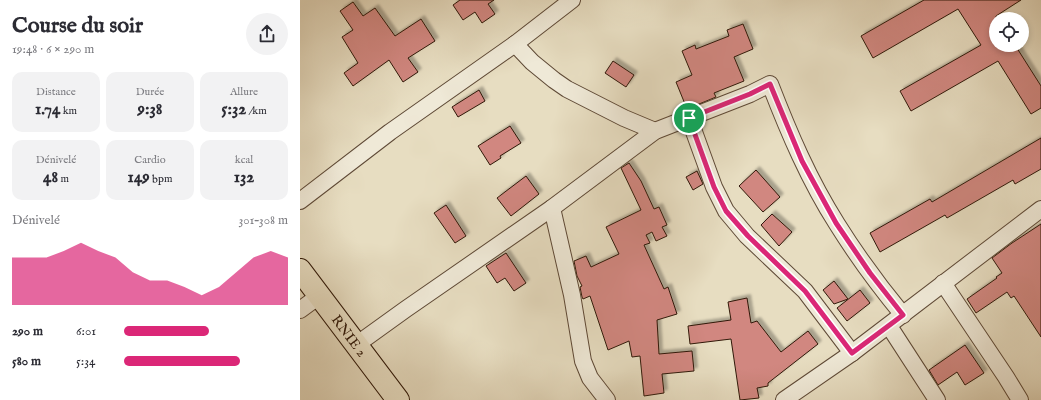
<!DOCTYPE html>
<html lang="fr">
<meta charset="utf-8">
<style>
:root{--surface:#fff;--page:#f2f2f3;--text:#2b2b33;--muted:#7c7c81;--accent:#db2777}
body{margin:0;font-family:"IM FELL English",serif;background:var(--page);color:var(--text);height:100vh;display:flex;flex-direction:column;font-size:15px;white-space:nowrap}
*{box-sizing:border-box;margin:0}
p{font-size:13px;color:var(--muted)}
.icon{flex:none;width:22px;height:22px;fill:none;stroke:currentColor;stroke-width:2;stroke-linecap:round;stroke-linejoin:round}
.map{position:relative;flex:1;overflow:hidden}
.panel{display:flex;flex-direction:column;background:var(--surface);width:300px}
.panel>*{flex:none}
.tools{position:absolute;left:689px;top:12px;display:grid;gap:8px}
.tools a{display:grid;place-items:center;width:40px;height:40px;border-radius:50%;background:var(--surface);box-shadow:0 2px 6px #0003;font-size:20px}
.pin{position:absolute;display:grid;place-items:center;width:34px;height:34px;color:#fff;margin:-17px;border:2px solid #fff;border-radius:50%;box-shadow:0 1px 4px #0007}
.round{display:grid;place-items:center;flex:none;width:42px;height:42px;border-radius:21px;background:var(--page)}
.head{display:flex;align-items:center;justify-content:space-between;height:68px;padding:0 12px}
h1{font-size:22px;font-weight:700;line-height:30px}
.figures{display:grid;grid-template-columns:repeat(3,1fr);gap:6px;height:68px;padding:4px 12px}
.figures div{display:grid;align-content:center;border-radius:10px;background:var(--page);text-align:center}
.figures b{font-size:17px;font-weight:700}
.figures small{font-size:11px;font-weight:400}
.figures p{font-size:11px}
.chart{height:112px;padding:8px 12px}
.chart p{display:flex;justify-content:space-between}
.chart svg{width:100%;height:72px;margin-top:4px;fill:var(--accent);opacity:.7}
ul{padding:0 12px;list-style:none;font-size:13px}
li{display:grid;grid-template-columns:64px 48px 1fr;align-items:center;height:30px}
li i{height:10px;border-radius:5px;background:var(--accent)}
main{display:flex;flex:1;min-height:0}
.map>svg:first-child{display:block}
.building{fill:#d18780;stroke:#301808;filter:url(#shadow)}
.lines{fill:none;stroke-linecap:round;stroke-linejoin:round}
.street-casing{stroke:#5e4936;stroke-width:18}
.primary-casing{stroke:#301808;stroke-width:24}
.street{stroke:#efe9d7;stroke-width:16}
.primary{stroke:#e7ddc1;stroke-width:22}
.route-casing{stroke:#fff;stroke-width:8}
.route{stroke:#db2777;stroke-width:5}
.labels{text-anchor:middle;stroke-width:3;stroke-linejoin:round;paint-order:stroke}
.street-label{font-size:14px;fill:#301808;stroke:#efe9d7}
</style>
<main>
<section class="panel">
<div class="head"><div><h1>Course du soir</h1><p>19:48 · 6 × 290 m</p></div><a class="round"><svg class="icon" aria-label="share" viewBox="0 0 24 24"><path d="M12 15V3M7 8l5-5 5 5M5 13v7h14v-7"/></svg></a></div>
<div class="figures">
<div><p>Distance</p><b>1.74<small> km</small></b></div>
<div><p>Durée</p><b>9:38</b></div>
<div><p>Allure</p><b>5:32<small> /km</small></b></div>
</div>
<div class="figures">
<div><p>Dénivelé</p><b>48<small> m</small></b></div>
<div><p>Cardio</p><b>149<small> bpm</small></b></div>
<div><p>kcal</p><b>132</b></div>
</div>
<div class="chart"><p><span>Dénivelé</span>301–308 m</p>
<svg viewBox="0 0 160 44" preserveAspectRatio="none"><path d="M0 44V15L10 15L20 15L30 11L40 6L50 11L60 15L70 24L80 29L90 29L100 33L110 38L120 33L130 24L140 15L150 11L160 15V44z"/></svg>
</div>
<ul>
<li><b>290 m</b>6:01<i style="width:52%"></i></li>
<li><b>580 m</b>5:34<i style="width:71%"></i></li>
</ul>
</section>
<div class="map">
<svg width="741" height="400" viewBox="0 0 741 400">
<defs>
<filter id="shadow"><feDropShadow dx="3.5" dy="-3.5" stdDeviation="1" flood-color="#0004"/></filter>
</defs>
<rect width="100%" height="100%" fill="#e7ddc1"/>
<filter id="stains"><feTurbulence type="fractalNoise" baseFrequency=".005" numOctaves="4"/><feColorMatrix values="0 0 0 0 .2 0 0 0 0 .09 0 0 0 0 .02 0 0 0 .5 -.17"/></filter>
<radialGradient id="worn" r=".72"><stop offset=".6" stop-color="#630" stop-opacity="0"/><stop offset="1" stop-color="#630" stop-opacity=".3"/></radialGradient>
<g class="building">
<path d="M 160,0 L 194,0 L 188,4 L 195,14 L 182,23 L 175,12 L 163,20 L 153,5 Z"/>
<path d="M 624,0 L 721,0 L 696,16 L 696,45 L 715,45 L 741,86 L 741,108 L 731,114 L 698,61 L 611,111 L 600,91 L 681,45 L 658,9 L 573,58 L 561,36 Z"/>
<path d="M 53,2 L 63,16 L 75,8 L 95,36 L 121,19 L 135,41 L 108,58 L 118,72 L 103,82 L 89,60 L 53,86 L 44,73 L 58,63 L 42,37 L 53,30 L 40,11 Z"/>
<path d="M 443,24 L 453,49 L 434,57 L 444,81 L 414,93 L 416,97 L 387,109 L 376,82 L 392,75 L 382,51 L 395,45 L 396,49 L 429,36 L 427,30 Z"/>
<path d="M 313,61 L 334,75 L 326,87 L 305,73 Z"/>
<path d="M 179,90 L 185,101 L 158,117 L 152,107 Z"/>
<path d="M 210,126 L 221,143 L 200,156 L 201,158 L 190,165 L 178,146 Z"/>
<path d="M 741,138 L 741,169 L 715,184 L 713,180 L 647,218 L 645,215 L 580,252 L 570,233 L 630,199 L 632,202 Z"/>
<path d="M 329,163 L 341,181 L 354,209 L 359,207 L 367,225 L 362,227 L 367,236 L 356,241 L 352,232 L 346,235 L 350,243 L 344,245 L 364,289 L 368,287 L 377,314 L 357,320 L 359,354 L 392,351 L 394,371 L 362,374 L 364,393 L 344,396 L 340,356 L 332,357 L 329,341 L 308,350 L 290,296 L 283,299 L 282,297 L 280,287 L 282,286 L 277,276 L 274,261 L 286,256 L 291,267 L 319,254 L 306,227 L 341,210 L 321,168 Z"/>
<path d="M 456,170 L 480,197 L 463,212 L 439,186 Z"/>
<path d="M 397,171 L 403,184 L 393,190 L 386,177 Z"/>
<path d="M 226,176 L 239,194 L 211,216 L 197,198 Z"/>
<path d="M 146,205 L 166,236 L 155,243 L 134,213 Z"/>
<path d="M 472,214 L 492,232 L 479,246 L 461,225 Z"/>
<path d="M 741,224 L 741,337 L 714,296 L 711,298 L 707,292 L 676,313 L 667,299 L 697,278 L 696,277 L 702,273 L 692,258 L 712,243 Z"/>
<path d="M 206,253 L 226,283 L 214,291 L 205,278 L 197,283 L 186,266 Z"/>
<path d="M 534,281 L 548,299 L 534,304 L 523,290 Z"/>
<path d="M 560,290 L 570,303 L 547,321 L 537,308 Z"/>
<path d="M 447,298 L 451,323 L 457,321 L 481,352 L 508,331 L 518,344 L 468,383 L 468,386 L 457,388 L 459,398 L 440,400 L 431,339 L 390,344 L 388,326 L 431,320 L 428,302 Z"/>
<path d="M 665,345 L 684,373 L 665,385 L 657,372 L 638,385 L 629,370 Z"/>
</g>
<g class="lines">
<defs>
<g id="street">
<path d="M 215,44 L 232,62 L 254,80 L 267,89 L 324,118 L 355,131"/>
<path d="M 389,118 L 414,187 L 426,211 L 447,236 L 505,291 L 552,353"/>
<path d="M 0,201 L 90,132 L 215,44 L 272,0"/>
<path d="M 252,208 L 272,295 L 283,361 L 290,378 L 307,400"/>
<path d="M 643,283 L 706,377 L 720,400"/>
<path d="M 0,310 L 19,296"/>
<path d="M 589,326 L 637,400"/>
<path d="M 56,345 L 106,309 L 252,208 L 355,131 L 450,94 L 470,84 C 489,133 509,180 537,224 C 557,256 579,286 603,315"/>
<path d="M 484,400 L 552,353 L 741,209"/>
</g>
<g id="primary">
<path id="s1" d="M 0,270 L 98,400"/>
</g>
</defs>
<use href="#street" class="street-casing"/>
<use href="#primary" class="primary-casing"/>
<use href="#street" class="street"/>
<use href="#primary" class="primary"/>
</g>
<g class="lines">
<defs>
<path id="route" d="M 470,84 L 502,161 L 536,223 L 570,273 L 603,315 L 552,353 L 505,291 L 448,236 L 426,211 L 414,187 L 389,118 L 450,94 Z"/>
</defs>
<use href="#route" class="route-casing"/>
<use href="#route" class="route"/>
</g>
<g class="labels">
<g class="street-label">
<text dy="5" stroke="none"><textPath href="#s1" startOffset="82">RNIE 2</textPath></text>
</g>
</g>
<rect width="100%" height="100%" filter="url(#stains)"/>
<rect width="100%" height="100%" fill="url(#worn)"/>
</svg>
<div class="tools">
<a><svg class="icon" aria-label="locate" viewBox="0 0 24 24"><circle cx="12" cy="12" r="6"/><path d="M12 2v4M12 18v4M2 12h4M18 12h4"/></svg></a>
</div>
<div class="pin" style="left:389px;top:118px;background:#1e9e55"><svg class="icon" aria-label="arrive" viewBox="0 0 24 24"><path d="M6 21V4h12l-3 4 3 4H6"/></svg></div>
</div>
</main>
